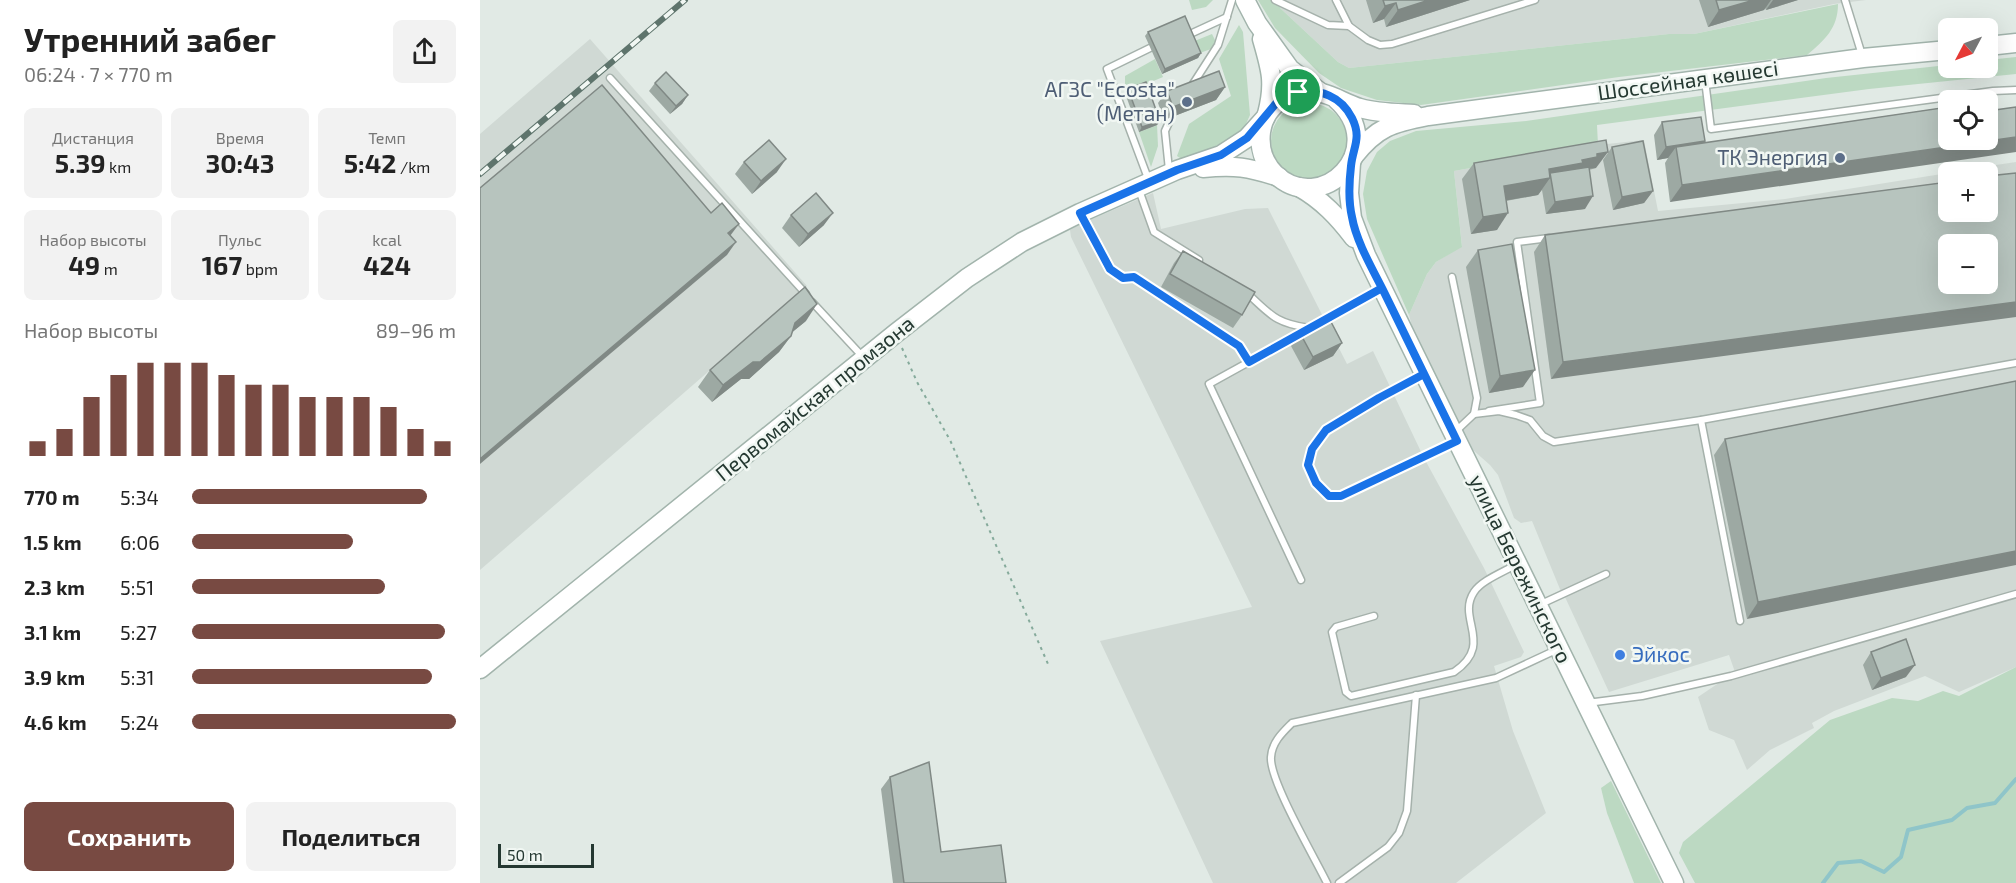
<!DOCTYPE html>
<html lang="ru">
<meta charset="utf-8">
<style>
:root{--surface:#fff;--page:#f2f2f2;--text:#222;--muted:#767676;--accent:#784a42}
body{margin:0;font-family:"Exo 2",sans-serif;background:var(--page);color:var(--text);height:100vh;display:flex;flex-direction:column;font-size:22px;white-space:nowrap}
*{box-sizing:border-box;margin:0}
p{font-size:20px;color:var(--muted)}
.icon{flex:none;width:33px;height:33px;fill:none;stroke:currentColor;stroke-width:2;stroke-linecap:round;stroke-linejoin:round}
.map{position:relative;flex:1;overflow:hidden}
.panel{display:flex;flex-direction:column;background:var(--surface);width:480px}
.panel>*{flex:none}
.needle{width:39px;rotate:229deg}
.buttons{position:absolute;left:1458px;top:18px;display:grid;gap:12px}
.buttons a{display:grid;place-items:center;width:60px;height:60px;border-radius:9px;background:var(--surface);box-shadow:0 6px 24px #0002;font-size:30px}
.scale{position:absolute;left:18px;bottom:15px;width:96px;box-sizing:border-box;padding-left:6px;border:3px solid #243831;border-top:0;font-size:16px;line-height:21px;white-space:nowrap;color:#243831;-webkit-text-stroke:4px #f1f7f3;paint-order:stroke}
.pin{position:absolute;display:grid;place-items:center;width:51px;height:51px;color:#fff;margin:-26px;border:3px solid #fff;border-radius:50%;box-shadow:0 2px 6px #0007}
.round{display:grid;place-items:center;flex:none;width:63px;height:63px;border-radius:9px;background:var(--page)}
.headline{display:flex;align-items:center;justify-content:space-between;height:102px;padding:0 24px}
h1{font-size:33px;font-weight:700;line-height:45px}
.metrics{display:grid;grid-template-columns:repeat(3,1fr);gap:9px;height:102px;padding:6px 24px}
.metrics div{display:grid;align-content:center;border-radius:9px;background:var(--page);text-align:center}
.metrics b{font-size:26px;font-weight:700}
.metrics small{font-size:16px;font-weight:400}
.metrics p{font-size:16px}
.chart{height:168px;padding:12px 24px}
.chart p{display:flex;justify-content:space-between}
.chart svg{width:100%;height:108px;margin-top:6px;stroke:var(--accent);stroke-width:6}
.primary-button{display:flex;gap:12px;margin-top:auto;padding:12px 24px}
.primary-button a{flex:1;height:69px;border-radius:9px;background:var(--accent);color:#fff;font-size:24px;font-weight:700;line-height:69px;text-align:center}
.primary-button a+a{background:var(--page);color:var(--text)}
ul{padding:0 24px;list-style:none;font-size:20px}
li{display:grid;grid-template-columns:96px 72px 1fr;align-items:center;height:45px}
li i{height:15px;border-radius:8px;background:var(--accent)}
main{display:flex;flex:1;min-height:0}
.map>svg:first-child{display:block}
.built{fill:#d0d9d4;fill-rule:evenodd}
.green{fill:#bcd9c2}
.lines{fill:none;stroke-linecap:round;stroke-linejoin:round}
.stream{stroke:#8fc5c9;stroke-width:4}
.service-casing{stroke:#a5b1ab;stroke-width:9}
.secondary-casing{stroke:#a2b4ac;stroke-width:21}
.path{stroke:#85aa9b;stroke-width:2;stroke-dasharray:3 4.5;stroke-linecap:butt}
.service{stroke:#fff;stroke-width:6}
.secondary{stroke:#fff;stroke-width:18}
.rail-casing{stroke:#5e746c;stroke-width:6}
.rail{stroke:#f1f7f3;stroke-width:4;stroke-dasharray:11;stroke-linecap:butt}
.wall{fill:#9da9a3}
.shaded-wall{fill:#808985}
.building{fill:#b7c4be;stroke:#808985;stroke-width:1.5;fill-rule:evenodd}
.route-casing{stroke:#fff;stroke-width:12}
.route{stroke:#1a73e8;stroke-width:8}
.service-dot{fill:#5c6f8a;stroke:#f1f7f3;stroke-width:2}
.shop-dot{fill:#3f7fe0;stroke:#f1f7f3;stroke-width:2}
.labels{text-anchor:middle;stroke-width:5;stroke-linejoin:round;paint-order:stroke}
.street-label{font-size:21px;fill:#243831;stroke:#f1f7f3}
.service-label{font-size:21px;fill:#4e5e75;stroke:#f1f7f3;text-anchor:end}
.shop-label{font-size:21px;fill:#366cbe;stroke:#f1f7f3;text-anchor:start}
</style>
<main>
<section class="panel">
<div class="headline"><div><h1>Утренний забег</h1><p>06:24 · 7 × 770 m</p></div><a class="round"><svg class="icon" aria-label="share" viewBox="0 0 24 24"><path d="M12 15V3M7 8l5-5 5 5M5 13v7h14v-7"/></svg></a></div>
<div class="metrics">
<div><p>Дистанция</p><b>5.39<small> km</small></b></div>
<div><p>Время</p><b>30:43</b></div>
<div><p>Темп</p><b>5:42<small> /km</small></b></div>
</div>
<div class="metrics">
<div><p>Набор высоты</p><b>49<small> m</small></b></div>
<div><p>Пульс</p><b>167<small> bpm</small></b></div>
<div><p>kcal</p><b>424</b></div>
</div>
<div class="chart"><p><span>Набор высоты</span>89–96 m</p>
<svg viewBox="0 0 160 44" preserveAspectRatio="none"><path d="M5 44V38M15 44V33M25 44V20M35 44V11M45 44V6M55 44V6M65 44V6M75 44V11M85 44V15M95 44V15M105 44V20M115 44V20M125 44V20M135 44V24M145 44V33M155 44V38"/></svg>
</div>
<ul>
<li><b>770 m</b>5:34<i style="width:89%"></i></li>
<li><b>1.5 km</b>6:06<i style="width:61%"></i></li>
<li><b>2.3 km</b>5:51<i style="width:73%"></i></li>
<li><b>3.1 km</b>5:27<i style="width:96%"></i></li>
<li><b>3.9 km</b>5:31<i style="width:91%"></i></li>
<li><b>4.6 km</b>5:24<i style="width:100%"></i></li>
</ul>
<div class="primary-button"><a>Сохранить</a><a>Поделиться</a></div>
</section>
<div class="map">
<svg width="1536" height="883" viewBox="0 0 1536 883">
<rect width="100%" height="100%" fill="#e1eae5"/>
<g class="built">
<path d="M 802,0 L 1386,0 L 1354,4 L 1214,34 L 1189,34 L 869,68 L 858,62 L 800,8 Z"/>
<path d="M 110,39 L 327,286 L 0,570 L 0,134 Z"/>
<path d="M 1164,140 L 1178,211 L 1305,199 L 1468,173 L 1468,212 L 1508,212 L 1508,172 L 1469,172 L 1536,162 L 1536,667 L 1479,692 L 1445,676 L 1354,711 L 1332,723 L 1334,728 L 1290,750 L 1267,770 L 1254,740 L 1229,730 L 1218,697 L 1255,672 L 1249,655 L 1129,692 L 1085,597 L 1082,594 L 1052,521 L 1041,523 L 1034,518 L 1018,475 L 1010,465 L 993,450 L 979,428 L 934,334 L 929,315 L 947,274 L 956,262 L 982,246 L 974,171 L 1118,145 ZM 1468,244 L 1508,244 L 1508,284 L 1468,284 Z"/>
<path d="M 673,193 L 681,229 L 765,209 L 788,208 L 867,364 L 893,351 L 944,458 L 1004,568 L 1044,652 L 1041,657 L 1014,666 L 1033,731 L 1066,813 L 976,883 L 733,883 L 620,641 L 772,607 L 591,237 L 590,230 L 605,222 Z"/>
</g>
<g class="green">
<path d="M 709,0 L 733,0 L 726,7 L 712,10 Z"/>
<path d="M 778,0 L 802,0 L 800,8 L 858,62 L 869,68 L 1189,34 L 1214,34 L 1358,4 C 1358,28 1345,40 1327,55 L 1139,77 L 941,105 L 897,100 L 861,88 L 839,73 L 795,28 Z"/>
<path d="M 759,25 L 763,32 L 770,115 L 761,135 L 703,160 L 697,156 L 709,124 L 751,96 L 739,59 Z"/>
<path d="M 732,34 L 736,42 L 731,49 L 717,54 L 712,42 Z"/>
<path d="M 1536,57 L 1536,74 L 1389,89 L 1117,125 L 1118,145 L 974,171 L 982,247 L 956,262 L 947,274 L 929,315 L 887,219 L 883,194 L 887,171 L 897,152 L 910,141 L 936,131 L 1046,121 L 1346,78 L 1468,65 L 1468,68 L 1508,68 L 1508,60 Z"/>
<path d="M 675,59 L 683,77 L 645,93 L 645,76 Z"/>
<circle cx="829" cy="141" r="38"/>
<path d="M 677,125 L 678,146 L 671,167 L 659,132 Z"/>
<path d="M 1536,667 L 1536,883 L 1215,883 L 1199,853 L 1203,842 L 1350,720 L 1412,698 L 1438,701 L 1463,691 L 1479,696 Z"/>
<path d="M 1131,781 L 1181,883 L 1154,883 L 1127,813 L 1121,788 Z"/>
</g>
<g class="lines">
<path class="stream" d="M 1343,883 L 1358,863 L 1381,861 L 1404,872 L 1421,857 L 1428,830 L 1472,820 L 1487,808 L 1515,803 L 1536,779"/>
<defs>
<g id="service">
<path d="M 795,0 L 848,25 L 869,26 L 888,40 L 900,45 L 912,44 L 1055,0"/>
<path d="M 856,0 L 869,26"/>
<path d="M 1365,0 L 1382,55"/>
<path d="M 708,35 L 747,17"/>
<path d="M 130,78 L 326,294"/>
<path d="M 1225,80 L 1231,129 L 1513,91 L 1536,90"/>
<path d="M 711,87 L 738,45 L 752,0"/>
<path d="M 689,170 L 685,131 L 691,118"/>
<path d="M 669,181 L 627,69 L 670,48"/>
<path d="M 659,190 L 674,232 L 719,260"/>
<path d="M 601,214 L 630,269 L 643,278 L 654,277 L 759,346 L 769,362"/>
<path d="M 972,277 L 997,398 L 994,414 L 976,431"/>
<path d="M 767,293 C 791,315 795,323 829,328"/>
<path d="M 332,302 L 382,356"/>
<path d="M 842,322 L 901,289"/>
<path d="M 942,375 L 899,398 L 847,430 L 832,449 L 828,465 L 836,483 L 849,496 L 861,496 L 976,441"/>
<path d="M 1009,411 L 1060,403 L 1037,242 L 1069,238"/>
<path d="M 994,414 L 1019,411 L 1036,415 L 1050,420 L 1063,436 L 1074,442 L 1221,420 L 1536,363"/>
<path d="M 1221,420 L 1260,621"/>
<path d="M 821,580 L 729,384 L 825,331"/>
<path d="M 1061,604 L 1126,574"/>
<path d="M 894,616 L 856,627 L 852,632 L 866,692 L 871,696 L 974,672 C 1015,644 976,619 994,592 C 1002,580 1024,572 1037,564"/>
<path d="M 1107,703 L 1162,696 L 1251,676 L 1536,594"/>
<path d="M 847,883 C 835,858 789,780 791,757 C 792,742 803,732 812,723 L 1016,678 L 1076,650"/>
<path d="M 859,883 L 908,847 L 919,833 L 927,811 L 936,695"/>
</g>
<g id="secondary">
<path d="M 765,0 L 777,23 L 810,69 L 840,92"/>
<path d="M 782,39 C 791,70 795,83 787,114"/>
<path d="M 1508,46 L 1536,43"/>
<path d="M 856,99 C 912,149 841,218 795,174 C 784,163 779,148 781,132 C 785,104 814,85 842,93 C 855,96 866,104 880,108 C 897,113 916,113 934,114"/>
<path d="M 874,156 C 897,127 912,123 948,116 L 1383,58 L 1468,50"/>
<path d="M 871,163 L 869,193 L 872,218 L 886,255 L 1194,883"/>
<path d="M 723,168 C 755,165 768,167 799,177"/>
<path d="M 819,187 C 842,200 858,217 874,238"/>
<path d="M 0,669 L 416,333 L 487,278 L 542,242 L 600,213 L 697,170 L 741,155 L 767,138 L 785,118"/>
</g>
</defs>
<use href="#service" class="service-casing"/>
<use href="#secondary" class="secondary-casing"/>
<path class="path" d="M 422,348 L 437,382 L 470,440 L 568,664"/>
<use href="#service" class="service"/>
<use href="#secondary" class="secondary"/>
<defs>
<path id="rail" d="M 0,174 L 205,0"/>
</defs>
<use href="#rail" class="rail-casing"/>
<use href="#rail" class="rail"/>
</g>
<g class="wall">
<path d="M 886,0 L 990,0 L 906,27 L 904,19 L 893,23 Z"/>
<path d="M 1219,0 L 1318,0 L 1286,10 L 1285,8 L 1284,10 L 1228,27 Z"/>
<path d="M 668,32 L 721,53 L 718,58 L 682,74 L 665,36 Z"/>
<path d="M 175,83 L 208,95 L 202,104 L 190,114 L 169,91 Z"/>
<path d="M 745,87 L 736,100 L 684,120 L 678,103 L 687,91 Z"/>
<path d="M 648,89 L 680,121 L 677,125 L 659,132 L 645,93 Z"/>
<path d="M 1468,107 L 1190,202 L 1185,163 L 1188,158 L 1177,160 L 1174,135 L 1182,122 L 1225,141 L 1224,143 Z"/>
<path d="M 1132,147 L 1173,191 L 1164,203 L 1133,210 L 1123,160 Z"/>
<path d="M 264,162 L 297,172 L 272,194 L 255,174 Z"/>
<path d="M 994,163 L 1116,168 L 1109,170 L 1105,209 L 1066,214 L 1062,190 L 1058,195 L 1026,201 L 1017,230 L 991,234 L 982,179 Z"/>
<path d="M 1536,173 L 1071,379 L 1054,252 L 1065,235 Z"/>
<path d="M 311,215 L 344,225 L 319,247 L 302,228 Z"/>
<path d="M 998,250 L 1043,387 L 1009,393 L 986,267 Z"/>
<path d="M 703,251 L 762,315 L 753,328 L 681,287 L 694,263 Z"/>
<path d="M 326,321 L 312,332 L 311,336 L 299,352 L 269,379 L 261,379 L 232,402 L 218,387 L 230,370 Z"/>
<path d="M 820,333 L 862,343 L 853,356 L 824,370 L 811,346 Z"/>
<path d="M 1536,381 L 1267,619 L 1234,455 L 1245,439 Z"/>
<path d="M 1391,652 L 1426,677 L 1392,690 L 1383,665 Z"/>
<path d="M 410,777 L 461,852 L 526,883 L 413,883 L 401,789 Z"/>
</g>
<g class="shaded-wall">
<path d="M 949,0 L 990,0 L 906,27 L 918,10 Z"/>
<path d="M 1274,0 L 1291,0 L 1284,10 L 1228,27 L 1239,10 Z"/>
<path d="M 1293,0 L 1318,0 L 1286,10 Z"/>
<path d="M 916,3 L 904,19 L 893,23 L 905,6 Z"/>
<path d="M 721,53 L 718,58 L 682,74 L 685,69 Z"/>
<path d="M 745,87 L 736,100 L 684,120 L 693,107 Z"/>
<path d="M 208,95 L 202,104 L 190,114 L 196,106 Z"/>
<path d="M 680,121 L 677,125 L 659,132 L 662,127 Z"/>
<path d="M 1536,137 L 1536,152 L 1190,202 L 1202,185 Z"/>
<path d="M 1225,141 L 1216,154 L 1196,147 L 1188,158 L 1177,160 L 1186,147 Z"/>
<path d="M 1128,152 L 1116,168 L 1070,173 L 1065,179 L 1070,178 L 1058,195 L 1012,203 L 1024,186 L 1069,169 L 1102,160 L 1117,154 Z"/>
<path d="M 306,159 L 297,172 L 272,194 L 281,181 Z"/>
<path d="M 1173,191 L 1164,203 L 1133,210 L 1142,197 Z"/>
<path d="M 1113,196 L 1105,209 L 1066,214 L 1075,202 Z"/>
<path d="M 353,213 L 344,225 L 319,247 L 328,234 Z"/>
<path d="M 1028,213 L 1017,230 L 991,234 L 1003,217 Z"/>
<path d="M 259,224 L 250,236 L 248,233 Z"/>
<path d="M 256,242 L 247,255 L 0,464 L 0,459 Z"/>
<path d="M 1536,302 L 1536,317 L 1071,379 L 1083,362 Z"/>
<path d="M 337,304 L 326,321 L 304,339 L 315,323 Z"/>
<path d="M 311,336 L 299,352 L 269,379 L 261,379 L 232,402 L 243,385 L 273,362 Z"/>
<path d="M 862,343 L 853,356 L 824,370 L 833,357 Z"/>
<path d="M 1055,370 L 1043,387 L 1009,393 L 1020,376 Z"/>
<path d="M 1536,551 L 1536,565 L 1267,619 L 1278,602 Z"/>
<path d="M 1435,665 L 1426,677 L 1392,690 L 1401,678 Z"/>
</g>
<g class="building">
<path d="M 903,0 L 949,0 L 918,10 L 916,3 L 905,6 Z"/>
<path d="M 1236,0 L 1274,0 L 1239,10 Z"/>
<path d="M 705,16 L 721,53 L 685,69 L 668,32 Z"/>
<path d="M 739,71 L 745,87 L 693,107 L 687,91 Z"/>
<path d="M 186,72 L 208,95 L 196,106 L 175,83 Z"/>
<path d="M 666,82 L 680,121 L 662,127 L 648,89 Z"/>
<path d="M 122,85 L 231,213 L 242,203 L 259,224 L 248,233 L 256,242 L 0,459 L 0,188 Z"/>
<path d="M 1468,107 L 1468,140 L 1508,140 L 1508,111 L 1536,107 L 1536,137 L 1202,185 L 1196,147 Z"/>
<path d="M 1221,117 L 1225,141 L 1186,147 L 1182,122 Z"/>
<path d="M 289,140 L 306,159 L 281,181 L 264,162 Z"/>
<path d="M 1126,140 L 1128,152 L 1117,154 L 1117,157 L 1102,160 L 1103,163 L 1069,169 L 1070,178 L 1024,186 L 1028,213 L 1003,217 L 994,163 Z"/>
<path d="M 1163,141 L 1173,191 L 1142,197 L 1132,147 Z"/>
<path d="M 1109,167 L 1113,196 L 1075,202 L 1070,173 Z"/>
<path d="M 1536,173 L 1536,302 L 1083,362 L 1065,235 L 1468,182 L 1468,212 L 1508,212 L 1508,176 ZM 1468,244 L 1508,244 L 1508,284 L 1468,284 Z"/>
<path d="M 336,193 L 353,213 L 328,234 L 311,215 Z"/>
<path d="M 1032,244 L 1055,370 L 1020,376 L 998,250 Z"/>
<path d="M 703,251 L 775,292 L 762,315 L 690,274 Z"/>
<path d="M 325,287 L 337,304 L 315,323 L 311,336 L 280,362 L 273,362 L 243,385 L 230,370 Z"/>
<path d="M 849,318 L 862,343 L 833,357 L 820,333 Z"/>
<path d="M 1536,381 L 1536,551 L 1278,602 L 1245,439 Z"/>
<path d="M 1426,639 L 1435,665 L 1401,678 L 1391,652 Z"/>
<path d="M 449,762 L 461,852 L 521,845 L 526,883 L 424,883 L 410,777 Z"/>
</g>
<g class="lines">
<defs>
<path id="route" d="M 818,92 L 798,101 L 767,138 L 741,155 L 697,170 L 600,213 L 630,269 L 643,278 L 654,277 L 759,346 L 769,362 L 902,288 L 944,374 L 899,398 L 846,430 L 832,449 L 828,465 L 836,483 L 849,496 L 861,496 L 977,441 C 953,391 928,342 904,292 C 893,270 876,241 872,217 C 868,200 869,183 871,166 C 873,147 882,138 872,118 C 861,96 840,89 818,92"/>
</defs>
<use href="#route" class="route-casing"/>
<use href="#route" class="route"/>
</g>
<g class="service-dot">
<circle cx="707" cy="102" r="6"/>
<circle cx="1360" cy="158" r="6"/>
</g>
<circle class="shop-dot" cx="1140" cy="655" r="6"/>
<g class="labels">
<g class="street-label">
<text transform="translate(1208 81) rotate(-8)" y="7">Шоссейная көшесі</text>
<text transform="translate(335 399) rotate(-39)" y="7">Первомайская промзона</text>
<text transform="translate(1040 569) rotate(64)" y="7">улица Бережинского</text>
</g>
<g class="service-label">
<text x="695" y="97">АГЗС "Ecosta"<tspan x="695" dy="24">(Метан)</tspan></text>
<text x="1348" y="165">ТК Энергия</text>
</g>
<g class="shop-label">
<text x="1152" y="662">Эйкос</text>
</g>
</g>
</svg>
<div class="buttons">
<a><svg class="needle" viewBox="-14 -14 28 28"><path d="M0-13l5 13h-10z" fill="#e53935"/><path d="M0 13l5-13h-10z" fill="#767676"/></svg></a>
<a><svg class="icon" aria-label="locate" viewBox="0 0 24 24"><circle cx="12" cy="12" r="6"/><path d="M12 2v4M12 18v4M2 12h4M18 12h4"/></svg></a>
<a>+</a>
<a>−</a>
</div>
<div class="scale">50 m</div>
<div class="pin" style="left:818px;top:92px;background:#1e9e55"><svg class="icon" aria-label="arrive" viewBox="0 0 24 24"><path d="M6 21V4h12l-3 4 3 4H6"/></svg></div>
</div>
</main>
